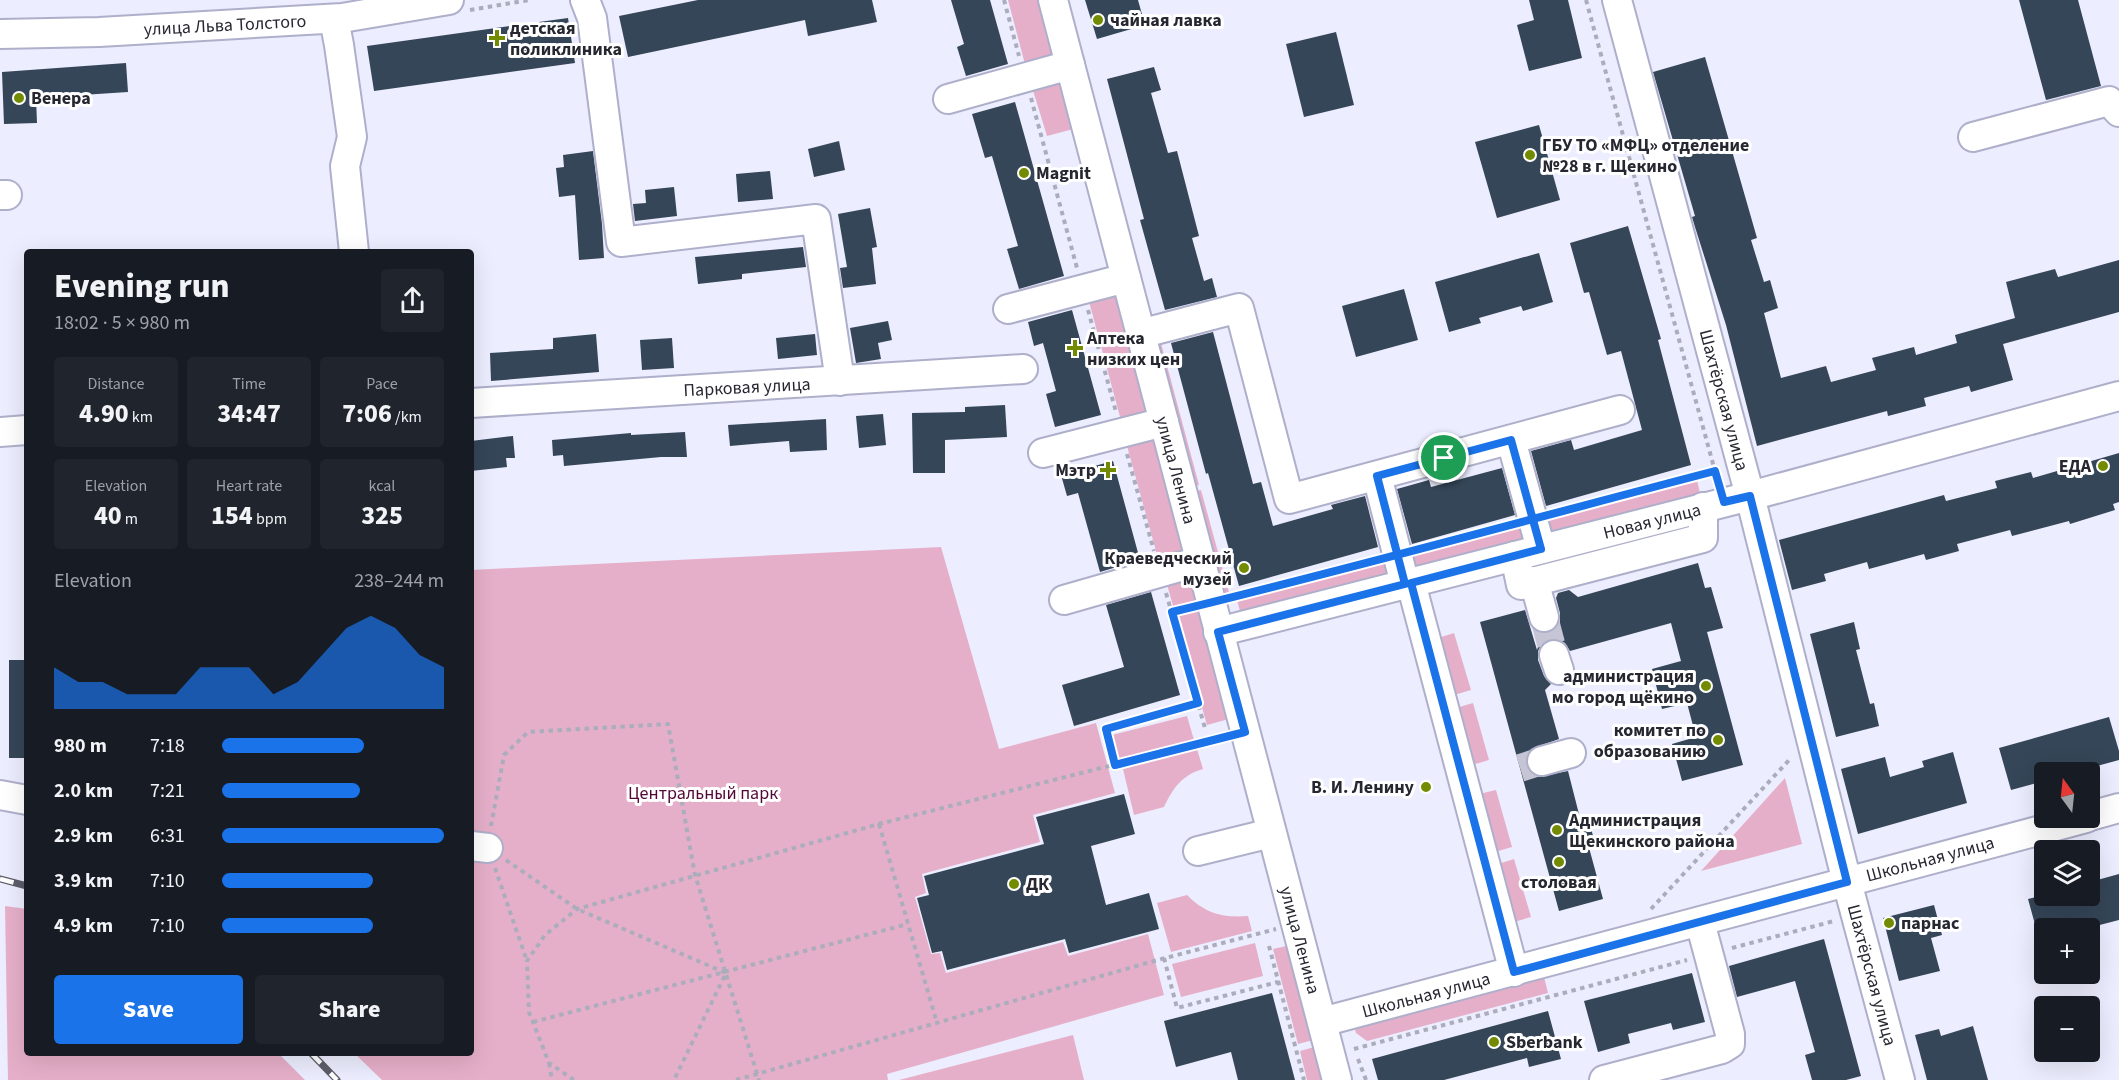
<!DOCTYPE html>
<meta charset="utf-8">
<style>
:root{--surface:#171b24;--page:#20242c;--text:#f1f3f6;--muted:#9ea1a6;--accent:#1a73e8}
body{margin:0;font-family:"Source Sans 3",sans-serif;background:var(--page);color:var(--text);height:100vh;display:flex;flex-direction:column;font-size:22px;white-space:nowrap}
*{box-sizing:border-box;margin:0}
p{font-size:20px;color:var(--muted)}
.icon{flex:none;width:33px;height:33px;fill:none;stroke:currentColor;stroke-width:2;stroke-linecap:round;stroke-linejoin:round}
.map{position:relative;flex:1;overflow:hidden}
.drawer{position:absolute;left:24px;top:249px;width:450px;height:807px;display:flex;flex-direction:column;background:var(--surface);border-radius:6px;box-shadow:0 6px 24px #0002}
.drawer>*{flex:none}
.needle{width:39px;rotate:345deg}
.tools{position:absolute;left:2034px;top:762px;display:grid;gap:12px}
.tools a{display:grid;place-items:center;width:66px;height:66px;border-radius:6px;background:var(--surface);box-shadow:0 6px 24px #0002;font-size:30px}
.pin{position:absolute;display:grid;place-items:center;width:51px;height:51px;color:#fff;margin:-26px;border:3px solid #fff;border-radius:50%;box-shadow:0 2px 6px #0007}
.round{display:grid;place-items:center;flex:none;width:63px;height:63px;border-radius:6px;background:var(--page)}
.overview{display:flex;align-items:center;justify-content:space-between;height:102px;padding:0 30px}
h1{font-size:33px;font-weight:800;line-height:45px}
.figures{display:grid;grid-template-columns:repeat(3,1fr);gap:9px;height:102px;padding:6px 30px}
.figures div{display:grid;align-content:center;border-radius:6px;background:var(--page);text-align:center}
.figures b{font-size:26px;font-weight:800}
.figures small{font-size:16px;font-weight:400}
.figures p{font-size:16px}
.chart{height:168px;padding:12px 30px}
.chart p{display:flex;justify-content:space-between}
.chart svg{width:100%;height:108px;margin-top:6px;fill:var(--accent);opacity:.7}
.cta{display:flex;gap:12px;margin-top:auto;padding:12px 30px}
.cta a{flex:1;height:69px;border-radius:6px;background:var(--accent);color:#fff;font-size:24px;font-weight:800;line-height:69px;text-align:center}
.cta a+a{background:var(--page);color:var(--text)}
ul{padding:0 30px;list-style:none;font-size:20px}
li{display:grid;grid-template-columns:96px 72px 1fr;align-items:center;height:45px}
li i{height:15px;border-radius:8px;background:var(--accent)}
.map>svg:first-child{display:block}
.green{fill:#e6afc9}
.building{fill:#354658}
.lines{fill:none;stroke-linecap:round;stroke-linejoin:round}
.minor-tunnel{stroke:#c5c5d5;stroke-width:28;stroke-dasharray:28 14;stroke-linecap:butt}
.minor-casing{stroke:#aeafca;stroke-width:32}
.path{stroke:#acadbc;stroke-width:4;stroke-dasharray:4.5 4.5;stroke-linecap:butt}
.minor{stroke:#fff;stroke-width:28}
.rail-casing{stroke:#5d5d6a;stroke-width:7}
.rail{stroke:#fff;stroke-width:4.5;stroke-dasharray:14;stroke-linecap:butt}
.route-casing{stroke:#fff;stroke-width:12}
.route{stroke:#1a73e8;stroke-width:8}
.poi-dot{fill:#738b00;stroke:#fff;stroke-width:2}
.labels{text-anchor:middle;stroke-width:6;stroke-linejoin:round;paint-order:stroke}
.poi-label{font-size:18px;font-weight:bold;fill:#272732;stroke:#fff;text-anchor:start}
.street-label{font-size:18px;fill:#272732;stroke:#fff}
.park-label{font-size:18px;fill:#530736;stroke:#fff}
</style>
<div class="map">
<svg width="2119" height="1080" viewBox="0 0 2119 1080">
<rect width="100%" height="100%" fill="#ecedfe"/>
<g class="green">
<path d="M 1008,0 L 1047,0 L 1064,59 L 1026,68 Z"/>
<path d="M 1067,74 L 1081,127 L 1047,136 L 1031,84 Z"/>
<path d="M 1121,285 L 1157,419 L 1123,428 L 1087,294 Z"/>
<path d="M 1158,332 L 1199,485 L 1185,488 L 1155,355 Z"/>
<path d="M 1158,426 L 1193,560 L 1161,569 L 1124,435 Z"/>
<path d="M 1697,480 L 1702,502 L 1543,542 L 1537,522 Z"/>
<path d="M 1201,490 L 1230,596 L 1214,600 L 1186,494 Z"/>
<path d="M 1529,523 L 1535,545 L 1407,579 L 1401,558 Z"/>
<path d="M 941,547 L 999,749 L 1096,723 L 1115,793 L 1033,815 L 1040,842 L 922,874 L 926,893 L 915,897 L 931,954 L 940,953 L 946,973 L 1063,942 L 1068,956 L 1148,934 L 1164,995 L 887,1074 L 888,1080 L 382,1080 L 354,1053 L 471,1053 L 471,570 Z"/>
<path d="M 1394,559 L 1400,581 L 1243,623 L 1237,600 Z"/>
<path d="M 1195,565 L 1236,717 L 1207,725 L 1164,574 Z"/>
<path d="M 1454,633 L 1471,690 L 1454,695 L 1438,638 Z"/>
<path d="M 1473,703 L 1489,760 L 1472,765 L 1456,708 Z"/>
<path d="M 1187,716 L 1194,740 L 1118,759 L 1112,735 Z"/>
<path d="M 1197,749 L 1203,769 C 1182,775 1173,788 1164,807 L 1134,815 L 1123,769 Z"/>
<path d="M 1785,778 L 1802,844 L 1701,871 Z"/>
<path d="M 1496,790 L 1512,847 L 1495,852 L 1479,794 Z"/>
<path d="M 1514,859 L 1531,917 L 1514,922 L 1498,864 Z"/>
<path d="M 1187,895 C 1205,913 1221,918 1248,916 L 1252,931 L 1171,952 L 1157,903 Z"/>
<path d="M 5,906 L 27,909 L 27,1053 L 278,1053 L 305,1080 L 8,1080 Z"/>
<path d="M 1255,943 L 1263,976 L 1181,997 L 1172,964 Z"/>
<path d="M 1295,944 L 1321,1038 L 1298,1044 L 1273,949 Z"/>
<path d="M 1542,969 L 1548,993 L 1367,1041 L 1356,1033 L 1352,1019 Z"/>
<path d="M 1073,1035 L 1084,1080 L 899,1080 Z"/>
<path d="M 1322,1045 L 1331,1080 L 1307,1080 L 1300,1051 Z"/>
</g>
<g class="building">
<path d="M 698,0 L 872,0 L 877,22 L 808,36 L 805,20 L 628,57 L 619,16 Z"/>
<path d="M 951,0 L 990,0 L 1008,64 L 966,76 L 957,47 L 964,44 Z"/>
<path d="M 1085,0 L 1138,0 L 1145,25 L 1097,39 Z"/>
<path d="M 1529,0 L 1568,0 L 1582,58 L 1529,71 L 1517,25 L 1534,20 Z"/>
<path d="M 2019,0 L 2078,0 L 2101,86 L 2046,100 Z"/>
<path d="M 568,18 L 575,63 L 374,91 L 367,46 Z"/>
<path d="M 1336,32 L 1354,105 L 1304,117 L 1286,44 Z"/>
<path d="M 1705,57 L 1757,238 L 1751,240 L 1764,282 L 1770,280 L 1778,308 L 1764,313 L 1781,378 L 1826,366 L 1831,382 L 1876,370 L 1872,358 L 1914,347 L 1916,355 L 1957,343 L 1955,335 L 2015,318 L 2006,282 L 2055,269 L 2058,277 L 2119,260 L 2119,312 L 2003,344 L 2013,380 L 1971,392 L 1969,386 L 1924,398 L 1926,406 L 1888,416 L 1887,411 L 1757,446 L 1726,325 L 1695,227 L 1692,217 L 1695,216 L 1653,72 Z"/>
<path d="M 126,63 L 128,92 L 36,98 L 37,123 L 4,124 L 2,72 Z"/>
<path d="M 1154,67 L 1161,90 L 1151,93 L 1168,153 L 1177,151 L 1199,236 L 1192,238 L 1204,281 L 1212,278 L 1217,297 L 1165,310 L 1140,220 L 1144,219 L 1107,79 Z"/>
<path d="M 1015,102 L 1064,276 L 1019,289 L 1007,249 L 1018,246 L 992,156 L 985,158 L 972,114 Z"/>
<path d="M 1539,125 L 1560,200 L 1497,218 L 1475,142 Z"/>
<path d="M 839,141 L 845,170 L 814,177 L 808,149 Z"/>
<path d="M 593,151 L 602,224 L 604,258 L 579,260 L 575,195 L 559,197 L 556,168 L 564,167 L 563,155 Z"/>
<path d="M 770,171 L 773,199 L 738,202 L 736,174 Z"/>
<path d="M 674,187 L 677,216 L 635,221 L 633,204 L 646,203 L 645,190 Z"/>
<path d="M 870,208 L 877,247 L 872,248 L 876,284 L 843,288 L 840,268 L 847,267 L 838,214 Z"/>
<path d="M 1628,226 L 1661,339 L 1658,340 L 1691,465 L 1546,506 L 1531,451 L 1571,440 L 1574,450 L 1642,430 L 1621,351 L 1607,355 L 1589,292 L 1584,293 L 1570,243 Z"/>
<path d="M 803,247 L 806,267 L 742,274 L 742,279 L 698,284 L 695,257 Z"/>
<path d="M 1539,253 L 1553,302 L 1523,311 L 1521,306 L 1479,318 L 1481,323 L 1449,332 L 1435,282 Z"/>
<path d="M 1404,289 L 1418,340 L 1356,357 L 1342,306 Z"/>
<path d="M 1072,310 L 1101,415 L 1055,427 L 1046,394 L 1056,391 L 1043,343 L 1034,346 L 1028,322 Z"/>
<path d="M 888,321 L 892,340 L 878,343 L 881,359 L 856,363 L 850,328 Z"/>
<path d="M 1213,332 L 1253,484 L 1261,482 L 1273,526 L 1333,509 L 1331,505 L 1365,496 L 1378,547 L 1239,586 L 1208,473 L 1206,474 L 1171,343 Z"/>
<path d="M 596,334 L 599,372 L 491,381 L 490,353 L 553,349 L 553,338 Z"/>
<path d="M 815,334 L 817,355 L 778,359 L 776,338 Z"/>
<path d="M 672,338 L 674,368 L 642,370 L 640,340 Z"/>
<path d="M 1005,405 L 1007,437 L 945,440 L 945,473 L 913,473 L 912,413 L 965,412 L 965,407 Z"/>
<path d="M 883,414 L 886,445 L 859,448 L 856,416 Z"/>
<path d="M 826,419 L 827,450 L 790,452 L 789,441 L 730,446 L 728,425 Z"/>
<path d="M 685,432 L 687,457 L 661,457 L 564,466 L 563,455 L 553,456 L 552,440 L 631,433 L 631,435 Z"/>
<path d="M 513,436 L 515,458 L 506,458 L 507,467 L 471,471 L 471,441 Z"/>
<path d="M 2119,453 L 2119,502 L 2113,504 L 2115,510 L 2070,524 L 2069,521 L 2012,536 L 2010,530 L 1957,544 L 1959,551 L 1926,560 L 1924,554 L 1869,569 L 1867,562 L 1824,574 L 1826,581 L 1792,590 L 1779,540 L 1944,495 L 1946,501 L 1997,488 L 1995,481 L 2031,472 L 2033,478 Z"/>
<path d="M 1113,461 L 1140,560 L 1100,572 L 1078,493 L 1067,496 L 1061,475 Z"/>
<path d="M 1502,468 L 1515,515 L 1412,544 L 1397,489 L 1429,480 L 1431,487 Z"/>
<path d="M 1698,563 L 1705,588 L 1711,587 L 1723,628 L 1707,632 L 1743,765 L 1682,781 L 1672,744 L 1696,737 L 1687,703 L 1662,709 L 1652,669 L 1681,661 L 1671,623 L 1570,651 L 1565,643 L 1558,639 L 1549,639 L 1542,644 L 1538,651 L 1538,660 L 1544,676 L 1551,684 L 1545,690 L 1559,739 L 1531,749 L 1526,756 L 1526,765 L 1530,772 L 1538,777 L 1568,771 L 1581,822 L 1590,824 L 1593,836 L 1588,844 L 1603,899 L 1559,911 L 1480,622 L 1525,610 L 1537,650 L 1543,633 L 1549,633 L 1555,629 L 1560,622 L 1560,613 L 1556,598 L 1558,593 L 1569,590 L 1578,597 Z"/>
<path d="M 1151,592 L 1180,695 L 1074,726 L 1062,685 L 1124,667 L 1106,605 Z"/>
<path d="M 1854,622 L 1860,649 L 1856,650 L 1870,704 L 1874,703 L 1879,726 L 1836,737 L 1810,634 Z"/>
<rect x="9" y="660" width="18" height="98"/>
<path d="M 2109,717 L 2119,751 L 2119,760 L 2075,772 L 2044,772 L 2044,781 L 2011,790 L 1999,748 Z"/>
<path d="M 1953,752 L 1967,803 L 1858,834 L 1841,769 L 1885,757 L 1890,777 L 1924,767 L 1922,761 Z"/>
<path d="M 1124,794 L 1135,834 L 1091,846 L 1106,905 L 1149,893 L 1159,929 L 1069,953 L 1065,939 L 947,970 L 942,951 L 932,953 L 917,898 L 929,895 L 924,876 L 1044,844 L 1036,817 Z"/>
<path d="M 2119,874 L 2119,920 L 2088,928 L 2036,928 L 2028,899 L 2040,896 L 2090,896 L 2090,882 Z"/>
<path d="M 1934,905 L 1942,935 L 1931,938 L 1940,971 L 1899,981 L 1883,918 Z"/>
<path d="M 1824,939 L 1861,1076 L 1846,1080 L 1812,1080 L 1805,1055 L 1815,1052 L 1795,981 L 1737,997 L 1729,966 Z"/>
<path d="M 1692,973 L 1705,1022 L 1673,1030 L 1671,1023 L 1628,1034 L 1630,1043 L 1598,1052 L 1584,1001 Z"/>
<path d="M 1272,993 L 1295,1080 L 1238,1080 L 1231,1052 L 1176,1067 L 1164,1021 Z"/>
<path d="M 1548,1011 L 1561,1059 L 1529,1067 L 1527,1058 L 1444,1080 L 1378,1080 L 1372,1059 Z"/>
<path d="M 1973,1026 L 1988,1080 L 1927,1080 L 1915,1035 L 1939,1029 L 1941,1036 Z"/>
</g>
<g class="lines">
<g class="minor-tunnel">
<path d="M 1544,617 L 1554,655"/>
<path d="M 1520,768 L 1542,761"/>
</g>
<defs>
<g id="minor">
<path d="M 585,0 L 592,18 L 621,242 L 816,219 L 840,381"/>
<path d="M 1053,0 L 1337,1080"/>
<path d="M 1617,0 L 1750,496 L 1847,882 L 1900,1080"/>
<path d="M 334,19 L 339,45 L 352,137 L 345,166 L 354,252"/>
<path d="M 0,34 L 99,32 L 342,18 L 449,0"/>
<path d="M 948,99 L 1070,65"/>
<path d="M 1973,137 L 2109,101 L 2119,112"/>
<path d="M 0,195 L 7,195"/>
<path d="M 1008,309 L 1126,278"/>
<path d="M 1140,334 L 1239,308 L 1289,499 L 1620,410"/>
<path d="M 471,403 L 1023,369"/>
<path d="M 0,432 L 27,430"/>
<path d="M 1511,440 L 1541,549"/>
<path d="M 1043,453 L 1164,422"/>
<path d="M 1377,476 L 1405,584"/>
<path d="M 1515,556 L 1521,585 L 1703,538 L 1703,507"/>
<path d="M 1534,581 L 1544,617"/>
<path d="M 1411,583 L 1514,972"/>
<path d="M 1064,600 L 1200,561"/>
<path d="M 1218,632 L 1750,496 L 2119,396"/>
<path d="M 1554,655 L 1559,670"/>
<path d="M 1542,761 L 1571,753"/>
<path d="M 0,795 L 27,800"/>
<path d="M 2090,816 L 2119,808"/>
<path d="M 471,846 L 488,848"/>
<path d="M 1198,851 L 1271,833"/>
<path d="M 1322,1022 L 2086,818"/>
<path d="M 1604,1080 L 1722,1049 L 1730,1044 L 1730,1034 L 1700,922"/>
</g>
</defs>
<use href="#minor" class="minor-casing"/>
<g class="path">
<path d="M 1004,0 L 1019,56"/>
<path d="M 1586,0 L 1718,482"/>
<path d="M 470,10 L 529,0"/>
<path d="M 1031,98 L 1077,268"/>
<path d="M 1088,310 L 1116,412"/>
<path d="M 1127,454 L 1154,551"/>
<path d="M 1556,512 L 1717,470"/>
<path d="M 1420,550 L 1511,524"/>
<path d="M 1166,593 L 1205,728"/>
<path d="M 1233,597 L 1375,562"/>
<path d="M 1172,612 L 1188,608"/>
<path d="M 1115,765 L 1105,729 L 1198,703"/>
<path d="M 879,824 L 937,1023"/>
<path d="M 491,826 L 504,755 L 528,732 L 668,724 L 695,875 L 759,1080"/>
<path d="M 506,860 L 577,909 L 726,973 L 674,1080"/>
<path d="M 495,868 L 527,961"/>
<path d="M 1651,909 L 1791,758"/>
<path d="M 1269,946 L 1304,1080"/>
<path d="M 1732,948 L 1834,921"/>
<path d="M 1164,958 L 1177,1008 L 1278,982"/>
<path d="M 533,1022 L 908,924"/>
<path d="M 1354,1049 L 1687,960"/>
<path d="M 1358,1059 L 1366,1080"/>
<path d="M 549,1063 L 552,1080"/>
<path d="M 574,1080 L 549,1063 L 529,1012 L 527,961 L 545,935 L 577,909 L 879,824 L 1224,737"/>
<path d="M 736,1080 L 1154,961 L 1276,929"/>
</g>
<use href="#minor" class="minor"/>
<defs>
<g id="rail">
<path d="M 0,879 L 27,886"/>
<path d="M 311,1053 L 337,1080"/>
</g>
</defs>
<use href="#rail" class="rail-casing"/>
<use href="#rail" class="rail"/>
</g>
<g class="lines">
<defs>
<path id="route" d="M 1444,458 L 1377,476 L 1405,584 L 1218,632 L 1245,732 L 1115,765 L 1106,729 L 1198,703 L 1172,612 C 1354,568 1534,518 1715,471 L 1724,502 L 1750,496 L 1847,882 L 1514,972 L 1411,583 L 1541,549 L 1511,440 L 1444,458"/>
</defs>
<use href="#route" class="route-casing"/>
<use href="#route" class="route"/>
</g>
<g class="poi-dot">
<circle cx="1098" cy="20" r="6"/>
<path d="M494 29h6v6h6v6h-6v6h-6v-6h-6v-6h6z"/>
<circle cx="19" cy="98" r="6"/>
<circle cx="1530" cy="155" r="6"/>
<circle cx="1024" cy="173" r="6"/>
<path d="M1072 339h6v6h6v6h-6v6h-6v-6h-6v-6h6z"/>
<circle cx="2103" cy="466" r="6"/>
<path d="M1105 461h6v6h6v6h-6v6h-6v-6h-6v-6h6z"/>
<circle cx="1244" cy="568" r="6"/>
<circle cx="1706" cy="686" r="6"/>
<circle cx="1718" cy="740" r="6"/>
<circle cx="1426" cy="787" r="6"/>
<circle cx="1557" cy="830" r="6"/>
<circle cx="1559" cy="862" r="6"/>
<circle cx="1014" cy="884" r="6"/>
<circle cx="1889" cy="923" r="6"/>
<circle cx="1494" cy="1042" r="6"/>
</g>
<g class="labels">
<g class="poi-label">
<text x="1110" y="26">чайная лавка</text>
<text x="510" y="34">детская<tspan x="510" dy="21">поликлиника</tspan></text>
<text x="31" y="104">Венера</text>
<text x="1542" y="151">ГБУ ТО «МФЦ» отделение<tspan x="1542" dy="21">№28 в г. Щекино</tspan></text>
<text x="1036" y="179">Magnit</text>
<text x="1087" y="344">Аптека<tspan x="1087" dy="21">низких цен</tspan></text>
<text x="2091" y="472" text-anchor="end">ЕДА</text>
<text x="1096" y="476" text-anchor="end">Мэтр</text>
<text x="1232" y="564" text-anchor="end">Краеведческий<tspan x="1232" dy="21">музей</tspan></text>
<text x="1694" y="682" text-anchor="end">администрация<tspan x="1694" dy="21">мо город щёкино</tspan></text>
<text x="1706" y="736" text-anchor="end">комитет по<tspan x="1706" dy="21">образованию</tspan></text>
<text x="1414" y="793" text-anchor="end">В. И. Ленину</text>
<text x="1569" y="826">Администрация<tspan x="1569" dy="21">Щекинского района</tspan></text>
<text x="1559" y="888" text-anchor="middle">столовая</text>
<text x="1026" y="890">ДК</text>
<text x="1901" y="929">парнас</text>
<text x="1506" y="1048">Sberbank</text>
</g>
<g class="street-label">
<text transform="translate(225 25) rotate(-3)" y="6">улица Льва Толстого</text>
<text transform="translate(747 387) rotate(-3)" y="6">Парковая улица</text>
<text transform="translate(1724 400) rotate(75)" y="6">Шахтёрская улица</text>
<text transform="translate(1176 470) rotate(75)" y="6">улица Ленина</text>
<text transform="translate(1652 521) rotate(-14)" y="6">Новая улица</text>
<text transform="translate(1930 859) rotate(-15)" y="6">Школьная улица</text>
<text transform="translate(1300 940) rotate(75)" y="6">улица Ленина</text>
<text transform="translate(1872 975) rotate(75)" y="6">Шахтёрская улица</text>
<text transform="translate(1426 995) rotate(-15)" y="6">Школьная улица</text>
</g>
<g class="park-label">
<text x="703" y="799">Центральный парк</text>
</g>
</g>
</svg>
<div class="tools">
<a><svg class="needle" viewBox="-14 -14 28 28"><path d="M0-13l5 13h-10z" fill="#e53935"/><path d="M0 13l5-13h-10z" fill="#9ea1a6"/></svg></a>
<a><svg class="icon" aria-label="layers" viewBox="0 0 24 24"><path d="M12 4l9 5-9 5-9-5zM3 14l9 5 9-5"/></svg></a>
<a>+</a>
<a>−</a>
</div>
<div class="pin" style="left:1444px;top:458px;background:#1e9e55"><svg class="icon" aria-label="arrive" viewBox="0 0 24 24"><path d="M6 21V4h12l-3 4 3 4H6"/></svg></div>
<section class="drawer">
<div class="overview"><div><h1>Evening run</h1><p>18:02 · 5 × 980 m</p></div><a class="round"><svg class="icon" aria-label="share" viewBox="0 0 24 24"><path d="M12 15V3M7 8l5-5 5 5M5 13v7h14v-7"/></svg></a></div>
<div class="figures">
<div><p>Distance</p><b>4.90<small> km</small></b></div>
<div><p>Time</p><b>34:47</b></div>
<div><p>Pace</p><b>7:06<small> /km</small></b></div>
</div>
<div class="figures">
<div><p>Elevation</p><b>40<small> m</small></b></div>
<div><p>Heart rate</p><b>154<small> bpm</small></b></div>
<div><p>kcal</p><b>325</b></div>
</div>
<div class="chart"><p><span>Elevation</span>238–244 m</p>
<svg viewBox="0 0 160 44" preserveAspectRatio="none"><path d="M0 44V27L10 33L20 33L30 38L40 38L50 38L60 27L70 27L80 27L90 38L100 33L110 22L120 11L130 6L140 11L150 22L160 27V44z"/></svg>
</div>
<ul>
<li><b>980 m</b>7:18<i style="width:64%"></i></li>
<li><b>2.0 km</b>7:21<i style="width:62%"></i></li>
<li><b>2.9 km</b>6:31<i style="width:100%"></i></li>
<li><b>3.9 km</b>7:10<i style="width:68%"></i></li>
<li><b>4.9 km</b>7:10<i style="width:68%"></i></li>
</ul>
<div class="cta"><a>Save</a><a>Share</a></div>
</section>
</div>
